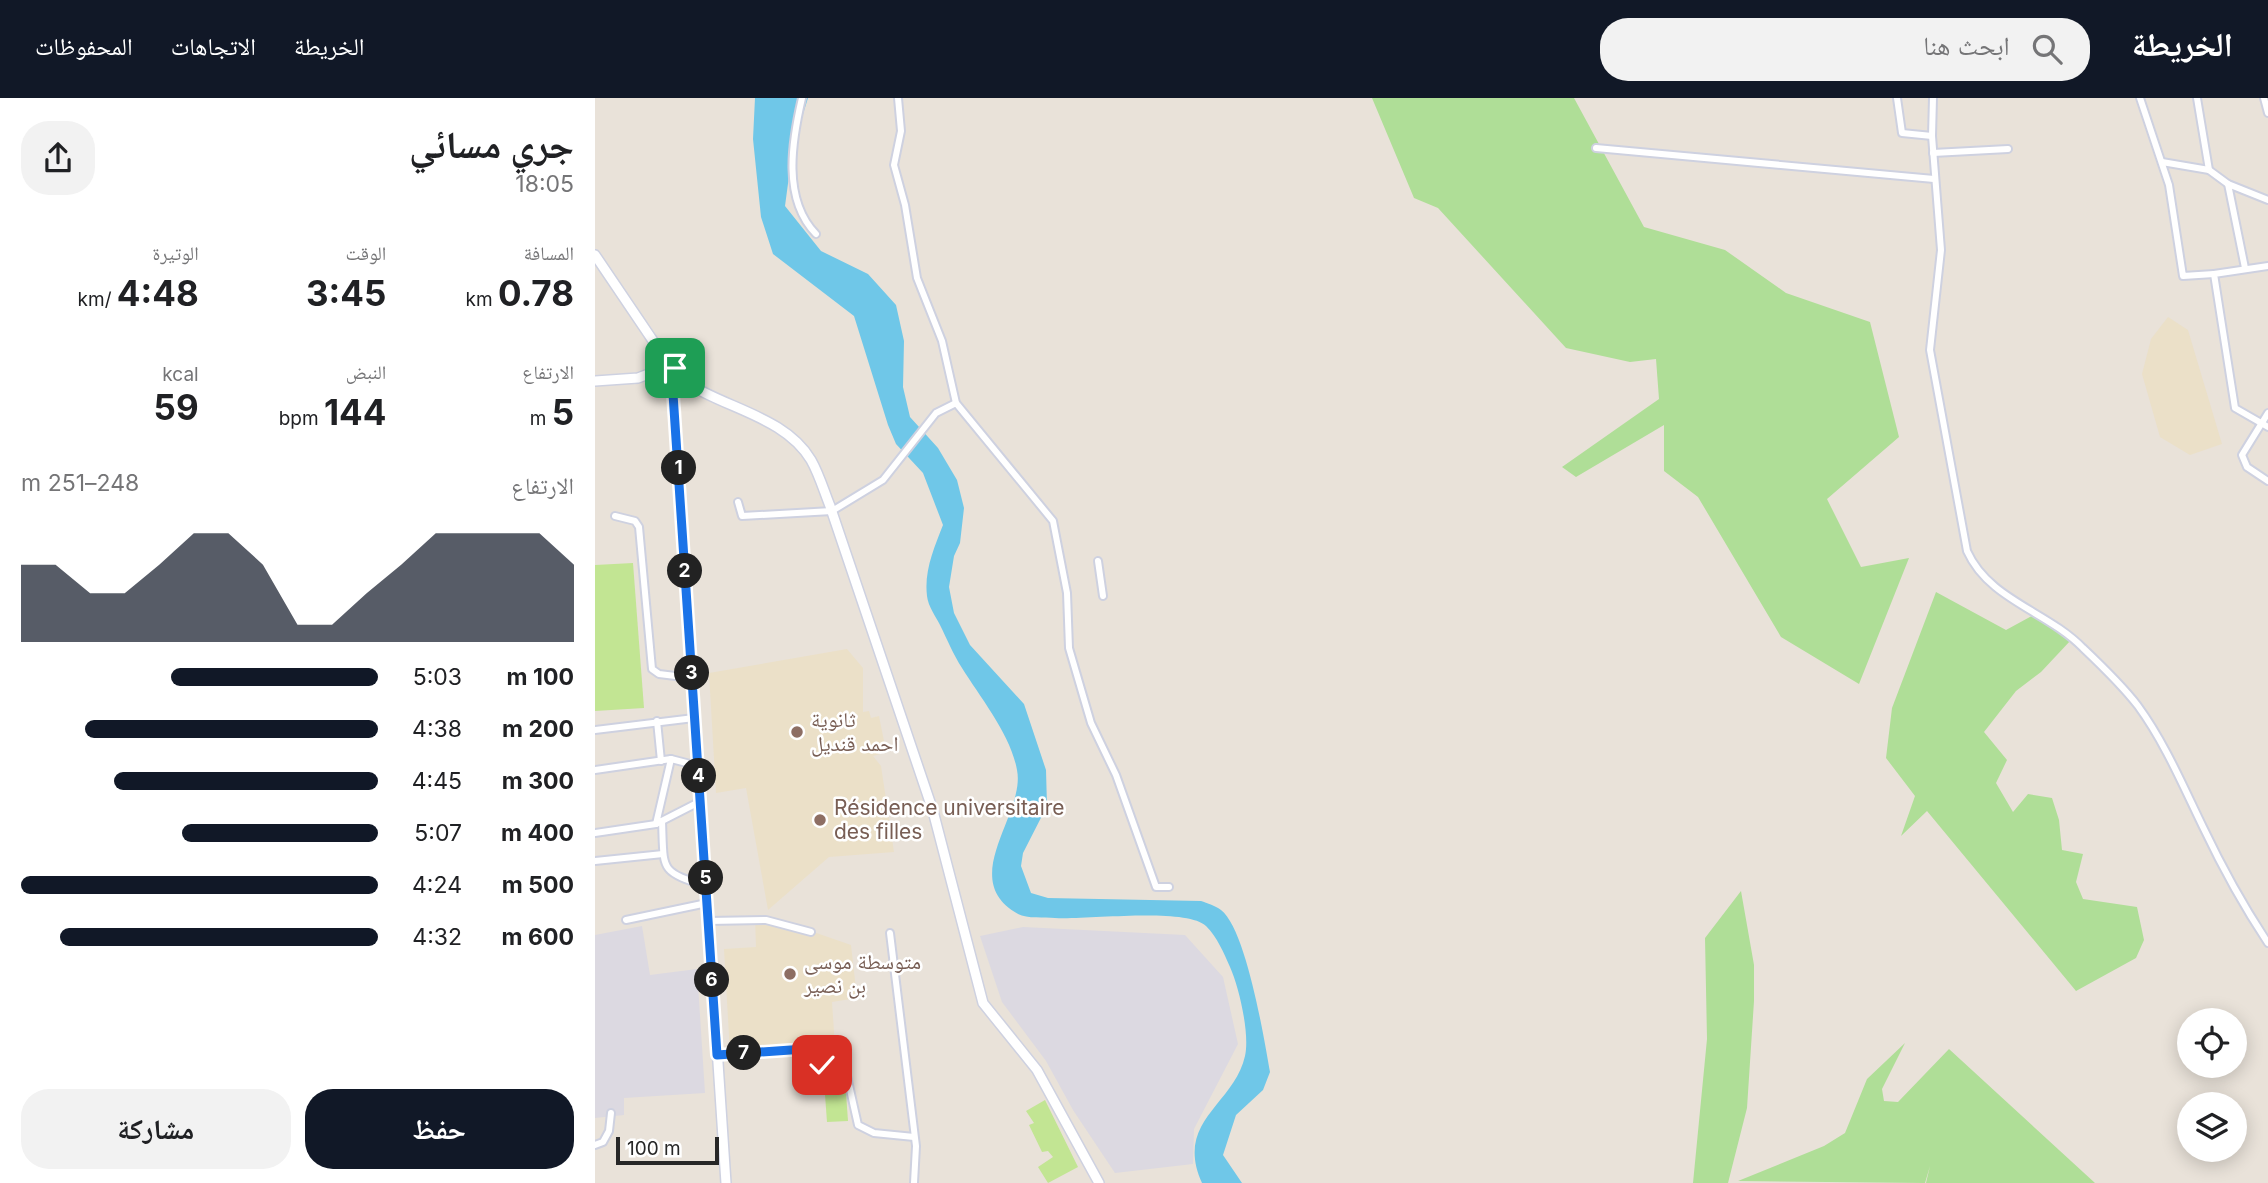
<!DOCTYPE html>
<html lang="ar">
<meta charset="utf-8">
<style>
:root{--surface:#fff;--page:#f2f2f2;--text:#202124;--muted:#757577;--accent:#111827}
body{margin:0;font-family:Inter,"Noto Naskh Arabic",sans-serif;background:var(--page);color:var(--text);direction:rtl;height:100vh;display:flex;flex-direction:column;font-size:26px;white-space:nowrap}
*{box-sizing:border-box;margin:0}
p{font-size:23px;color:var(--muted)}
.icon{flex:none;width:38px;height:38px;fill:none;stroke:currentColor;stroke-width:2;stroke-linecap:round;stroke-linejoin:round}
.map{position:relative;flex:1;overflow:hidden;direction:ltr}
.details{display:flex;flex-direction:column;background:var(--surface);width:595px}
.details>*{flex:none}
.fabs{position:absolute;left:1582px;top:910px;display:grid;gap:14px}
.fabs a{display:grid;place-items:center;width:70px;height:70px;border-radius:50%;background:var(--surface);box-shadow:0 4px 18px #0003;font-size:35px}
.scale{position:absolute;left:21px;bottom:18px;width:103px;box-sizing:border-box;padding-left:7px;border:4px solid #272727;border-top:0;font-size:19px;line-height:24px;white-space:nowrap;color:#272727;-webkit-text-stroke:5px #fff;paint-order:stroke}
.pin{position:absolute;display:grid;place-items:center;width:60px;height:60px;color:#fff;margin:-30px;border-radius:14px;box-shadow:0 4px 10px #0006}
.km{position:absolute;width:35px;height:35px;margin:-18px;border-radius:50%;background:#222;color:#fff;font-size:19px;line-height:35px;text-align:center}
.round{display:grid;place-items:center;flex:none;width:74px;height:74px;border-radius:28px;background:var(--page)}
.headline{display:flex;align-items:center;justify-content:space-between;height:119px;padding:0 21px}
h1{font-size:38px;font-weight:700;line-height:52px}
.metrics{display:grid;grid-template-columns:repeat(3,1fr);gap:10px;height:119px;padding:7px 21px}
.metrics div{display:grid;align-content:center}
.metrics b{font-size:35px;font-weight:700}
.metrics small{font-size:19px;font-weight:400}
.metrics p{font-size:19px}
.chart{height:196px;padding:14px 21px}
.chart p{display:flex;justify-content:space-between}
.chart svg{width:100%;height:126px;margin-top:7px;fill:var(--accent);opacity:.7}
.primary-button{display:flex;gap:14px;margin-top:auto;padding:14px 21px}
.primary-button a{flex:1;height:80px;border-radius:28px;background:var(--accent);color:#fff;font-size:28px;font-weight:700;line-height:80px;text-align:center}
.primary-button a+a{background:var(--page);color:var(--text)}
ul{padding:0 21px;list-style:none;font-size:23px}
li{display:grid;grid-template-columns:112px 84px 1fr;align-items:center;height:52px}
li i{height:18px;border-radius:9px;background:var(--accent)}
header{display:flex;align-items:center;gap:42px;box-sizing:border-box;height:98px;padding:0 35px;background:var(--accent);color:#fff}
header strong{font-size:33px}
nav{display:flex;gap:38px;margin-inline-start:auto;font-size:24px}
.search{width:490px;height:63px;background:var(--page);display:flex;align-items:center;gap:18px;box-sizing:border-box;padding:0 24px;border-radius:28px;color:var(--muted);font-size:26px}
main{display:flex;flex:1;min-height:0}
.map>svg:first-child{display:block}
.industrial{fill:#dcd9e1}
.education{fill:#ebe0c8}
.green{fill:#afde97}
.pitch{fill:#c2e593}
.water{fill:#6fc7e8}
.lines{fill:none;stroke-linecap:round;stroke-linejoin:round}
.minor-casing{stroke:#ced1e0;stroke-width:10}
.secondary-casing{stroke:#ced1e0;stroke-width:12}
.minor{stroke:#fff;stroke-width:6}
.secondary{stroke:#fff;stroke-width:9}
.route-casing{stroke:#fff;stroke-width:14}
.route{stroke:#1a73e8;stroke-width:9}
.education-dot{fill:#8d6e63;stroke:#fff;stroke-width:2.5}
.labels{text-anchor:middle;stroke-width:5;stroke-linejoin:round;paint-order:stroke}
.education-label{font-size:21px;fill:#785e54;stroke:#fff;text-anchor:start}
</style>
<header>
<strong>الخريطة</strong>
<div class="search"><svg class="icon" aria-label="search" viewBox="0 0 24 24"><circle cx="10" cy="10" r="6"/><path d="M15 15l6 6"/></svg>ابحث هنا</div>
<nav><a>الخريطة</a><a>الاتجاهات</a><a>المحفوظات</a></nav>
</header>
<main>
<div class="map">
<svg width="1673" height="1085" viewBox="0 0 1673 1085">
<rect width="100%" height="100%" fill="#e9e2d9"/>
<g class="industrial">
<path d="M 47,828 L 55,877 L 102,871 L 110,995 L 29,1000 L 29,1017 L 0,1020 L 0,837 Z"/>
<path d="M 428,829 L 590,837 L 628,879 L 643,946 L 599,1031 L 598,1066 L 520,1075 L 478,1012 L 451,963 L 407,904 L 385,838 Z"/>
</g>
<g class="education">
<path d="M 1573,219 L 1593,232 L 1627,346 L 1595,357 L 1565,339 L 1547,276 L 1556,241 Z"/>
<path d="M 252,551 L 268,570 L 268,614 L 274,613 L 276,620 L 284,618 L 290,648 L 284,649 L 285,656 L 278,658 L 286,668 L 299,754 L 234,759 L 173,812 L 151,690 L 121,695 L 114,575 Z"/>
<path d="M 160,820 L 204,829 L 256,847 L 262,900 L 237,904 L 240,948 L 135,955 L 129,851 L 161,849 Z"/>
</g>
<g class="green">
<path d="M 777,0 L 979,0 L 1049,129 L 1130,152 L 1191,195 L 1275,224 L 1304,339 L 1232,401 L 1266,469 L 1314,460 L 1264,586 L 1186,539 L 1103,399 L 1069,373 L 1069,327 L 981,379 L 967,369 L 1064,301 L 1061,261 L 1035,264 L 971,250 L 843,110 L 819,100 Z"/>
<path d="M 1341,494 L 1411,532 L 1442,515 L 1476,542 L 1446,574 L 1421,593 L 1389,634 L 1412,662 L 1401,685 L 1418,714 L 1433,696 L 1457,700 L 1464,722 L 1467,752 L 1488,756 L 1481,784 L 1488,801 L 1542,809 L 1549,842 L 1541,860 L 1481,893 L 1332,713 L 1306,738 L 1320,698 L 1291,660 L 1297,610 Z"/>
<path d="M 1146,793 L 1159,867 L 1159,903 L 1152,1010 L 1133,1085 L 1098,1085 L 1112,941 L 1110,840 Z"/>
<path d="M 1310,945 L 1287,991 L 1289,1003 L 1303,1004 L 1354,951 L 1500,1085 L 1331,1085 L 1335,1068 L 1330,1085 L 1143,1083 L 1229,1048 L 1250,1035 L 1272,981 Z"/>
</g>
<g class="pitch">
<path d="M 38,465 L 49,610 L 0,613 L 0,467 Z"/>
<path d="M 250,981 L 253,1023 L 232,1024 L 229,983 Z"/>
<path d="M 450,1002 L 483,1069 L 453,1085 L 443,1069 L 458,1059 L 453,1053 L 447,1054 L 434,1027 L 439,1025 L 431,1013 Z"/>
</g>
<path class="water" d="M 160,0 L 213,0 L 198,48 L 190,108 L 226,153 L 273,176 L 301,207 L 309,243 L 308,289 L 315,319 L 343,350 L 362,382 L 369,410 L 365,445 L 359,458 L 354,489 L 359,515 L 375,547 L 429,606 L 451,672 L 452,708 L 428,755 L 426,768 L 436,795 L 453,800 L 606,803 C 612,805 621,808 626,812 C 651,831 669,940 675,974 L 668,992 L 641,1017 L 628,1057 L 647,1085 L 607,1085 C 579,1023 639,1007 650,958 C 655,936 644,889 635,869 C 629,855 622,839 611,828 C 591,809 492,822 460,820 C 450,819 432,821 423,816 C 361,781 431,717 422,672 C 416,637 385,599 367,570 C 358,556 352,541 345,527 C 341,519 333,508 332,498 C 329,473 339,450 348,427 L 328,375 L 301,346 L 293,327 L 259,218 L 178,156 L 166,119 L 158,41 Z"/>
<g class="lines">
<defs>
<g id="minor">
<path d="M 207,0 C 197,43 187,101 221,136"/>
<path d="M 303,0 L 306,33 L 299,67 L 310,107 L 322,180 L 347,243 L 361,305 L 458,423 L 472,495 L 474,550 L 496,625 L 521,677 L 561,789 L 574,789"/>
<path d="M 1302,0 L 1307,35 L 1337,38"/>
<path d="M 1338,0 L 1337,38 L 1346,152 L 1335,252 L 1372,453 C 1394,502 1452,513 1488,550 C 1507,568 1527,587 1543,608 C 1570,645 1588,688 1608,729 C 1627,769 1649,809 1673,845"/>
<path d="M 1545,0 L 1574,87 L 1588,178 L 1619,176"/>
<path d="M 1602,0 L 1614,72 L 1633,86 L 1673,102"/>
<path d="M 1669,0 L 1673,15"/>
<path d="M 1001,50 L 1339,81"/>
<path d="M 1338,55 L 1413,51"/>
<path d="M 1567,64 L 1614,72"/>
<path d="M 1633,86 L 1650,170"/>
<path d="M 1673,168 L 1619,176 L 1640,310 L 1673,329"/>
<path d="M 1673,315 L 1647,357 L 1652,369 L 1673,383"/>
<path d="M 143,404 L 147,418 L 237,413 L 288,382 L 341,315 L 361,305"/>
<path d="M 20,418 L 40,423 L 44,429 L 57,571 L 64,576 L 97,580"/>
<path d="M 503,463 L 508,498"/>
<path d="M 62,623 L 66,663"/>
<path d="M 0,632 L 99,620"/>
<path d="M 0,672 L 76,661 L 103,668"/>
<path d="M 67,723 C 69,773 64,773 111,788"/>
<path d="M 61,726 L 76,661"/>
<path d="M 0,735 L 61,726 L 106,703"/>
<path d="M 0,763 L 68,756"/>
<path d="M 31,822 L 112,805"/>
<path d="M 113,823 L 171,822 L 216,834"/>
<path d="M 295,835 L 321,1048 L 319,1085"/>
<path d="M 122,957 L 214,952 L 233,971 L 252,978 L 263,1027 L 279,1035 L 319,1039"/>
<path d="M 219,957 C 236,953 244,961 250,976"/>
<path d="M 0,1047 L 8,1044 L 14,1033 L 16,1015"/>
</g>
<g id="secondary">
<path d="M 0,157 L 73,265"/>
<circle cx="69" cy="278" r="13"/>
<path d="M 82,277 C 121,310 188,315 216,362 C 224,376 229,393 235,408 L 338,713 L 388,905 L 442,972 L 504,1085"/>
<path d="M 0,283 L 43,280 L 56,275"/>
<path d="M 78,288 L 131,1085"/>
</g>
</defs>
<use href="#minor" class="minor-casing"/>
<use href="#secondary" class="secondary-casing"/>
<use href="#minor" class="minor"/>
<use href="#secondary" class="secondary"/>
</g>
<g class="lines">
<defs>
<path id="route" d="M 80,270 L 82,278 L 78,296 L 122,957 L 210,951 L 216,953 L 227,967"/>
</defs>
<use href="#route" class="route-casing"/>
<use href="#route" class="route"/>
</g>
<g class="education-dot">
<circle cx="202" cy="634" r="7"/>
<circle cx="225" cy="722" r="7"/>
<circle cx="195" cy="876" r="7"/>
</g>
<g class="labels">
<g class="education-label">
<text x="216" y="629">ثانوية<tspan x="216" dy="24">احمد قنديل</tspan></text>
<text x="239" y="717">Résidence universitaire<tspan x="239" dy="24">des filles</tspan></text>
<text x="209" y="871">متوسطة موسى<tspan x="209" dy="24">بن نصير</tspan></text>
</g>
</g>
</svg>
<div class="fabs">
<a><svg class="icon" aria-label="locate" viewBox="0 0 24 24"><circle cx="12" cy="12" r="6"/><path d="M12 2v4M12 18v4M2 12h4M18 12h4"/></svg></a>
<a><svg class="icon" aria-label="layers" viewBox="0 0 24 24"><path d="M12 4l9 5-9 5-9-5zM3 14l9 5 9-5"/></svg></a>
</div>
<div class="scale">100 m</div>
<div class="pin" style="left:80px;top:270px;background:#1e9e55"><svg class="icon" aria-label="arrive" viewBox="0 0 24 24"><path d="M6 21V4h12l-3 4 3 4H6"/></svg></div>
<div class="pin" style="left:227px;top:967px;background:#d93025"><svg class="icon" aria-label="check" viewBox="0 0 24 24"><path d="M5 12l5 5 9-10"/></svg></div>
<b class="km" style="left:84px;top:370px">1</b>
<b class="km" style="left:90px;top:473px">2</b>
<b class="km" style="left:97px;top:575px">3</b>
<b class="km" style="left:104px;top:678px">4</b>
<b class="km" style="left:111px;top:780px">5</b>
<b class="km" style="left:117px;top:882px">6</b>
<b class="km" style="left:149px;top:955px">7</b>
</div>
<section class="details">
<div class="headline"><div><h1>جري مسائي</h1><p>18:05</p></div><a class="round"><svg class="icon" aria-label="share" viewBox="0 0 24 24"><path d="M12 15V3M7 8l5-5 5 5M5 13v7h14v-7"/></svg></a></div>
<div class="metrics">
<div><p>المسافة</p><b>0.78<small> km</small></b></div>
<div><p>الوقت</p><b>3:45</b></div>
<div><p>الوتيرة</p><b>4:48<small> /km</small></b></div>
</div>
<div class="metrics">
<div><p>الارتفاع</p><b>5<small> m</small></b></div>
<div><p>النبض</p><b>144<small> bpm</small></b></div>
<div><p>kcal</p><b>59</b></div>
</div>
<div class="chart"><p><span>الارتفاع</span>248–251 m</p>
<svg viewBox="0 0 160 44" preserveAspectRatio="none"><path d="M0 44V17L10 17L20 27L30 27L40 17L50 6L60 6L70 17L80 38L90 38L100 27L110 17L120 6L130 6L140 6L150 6L160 17V44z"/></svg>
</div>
<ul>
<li><b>100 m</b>5:03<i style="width:58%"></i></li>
<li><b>200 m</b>4:38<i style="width:82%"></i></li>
<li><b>300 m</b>4:45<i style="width:74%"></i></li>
<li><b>400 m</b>5:07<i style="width:55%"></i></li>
<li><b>500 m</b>4:24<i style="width:100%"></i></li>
<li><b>600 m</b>4:32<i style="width:89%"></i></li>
</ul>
<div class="primary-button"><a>حفظ</a><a>مشاركة</a></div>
</section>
</main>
